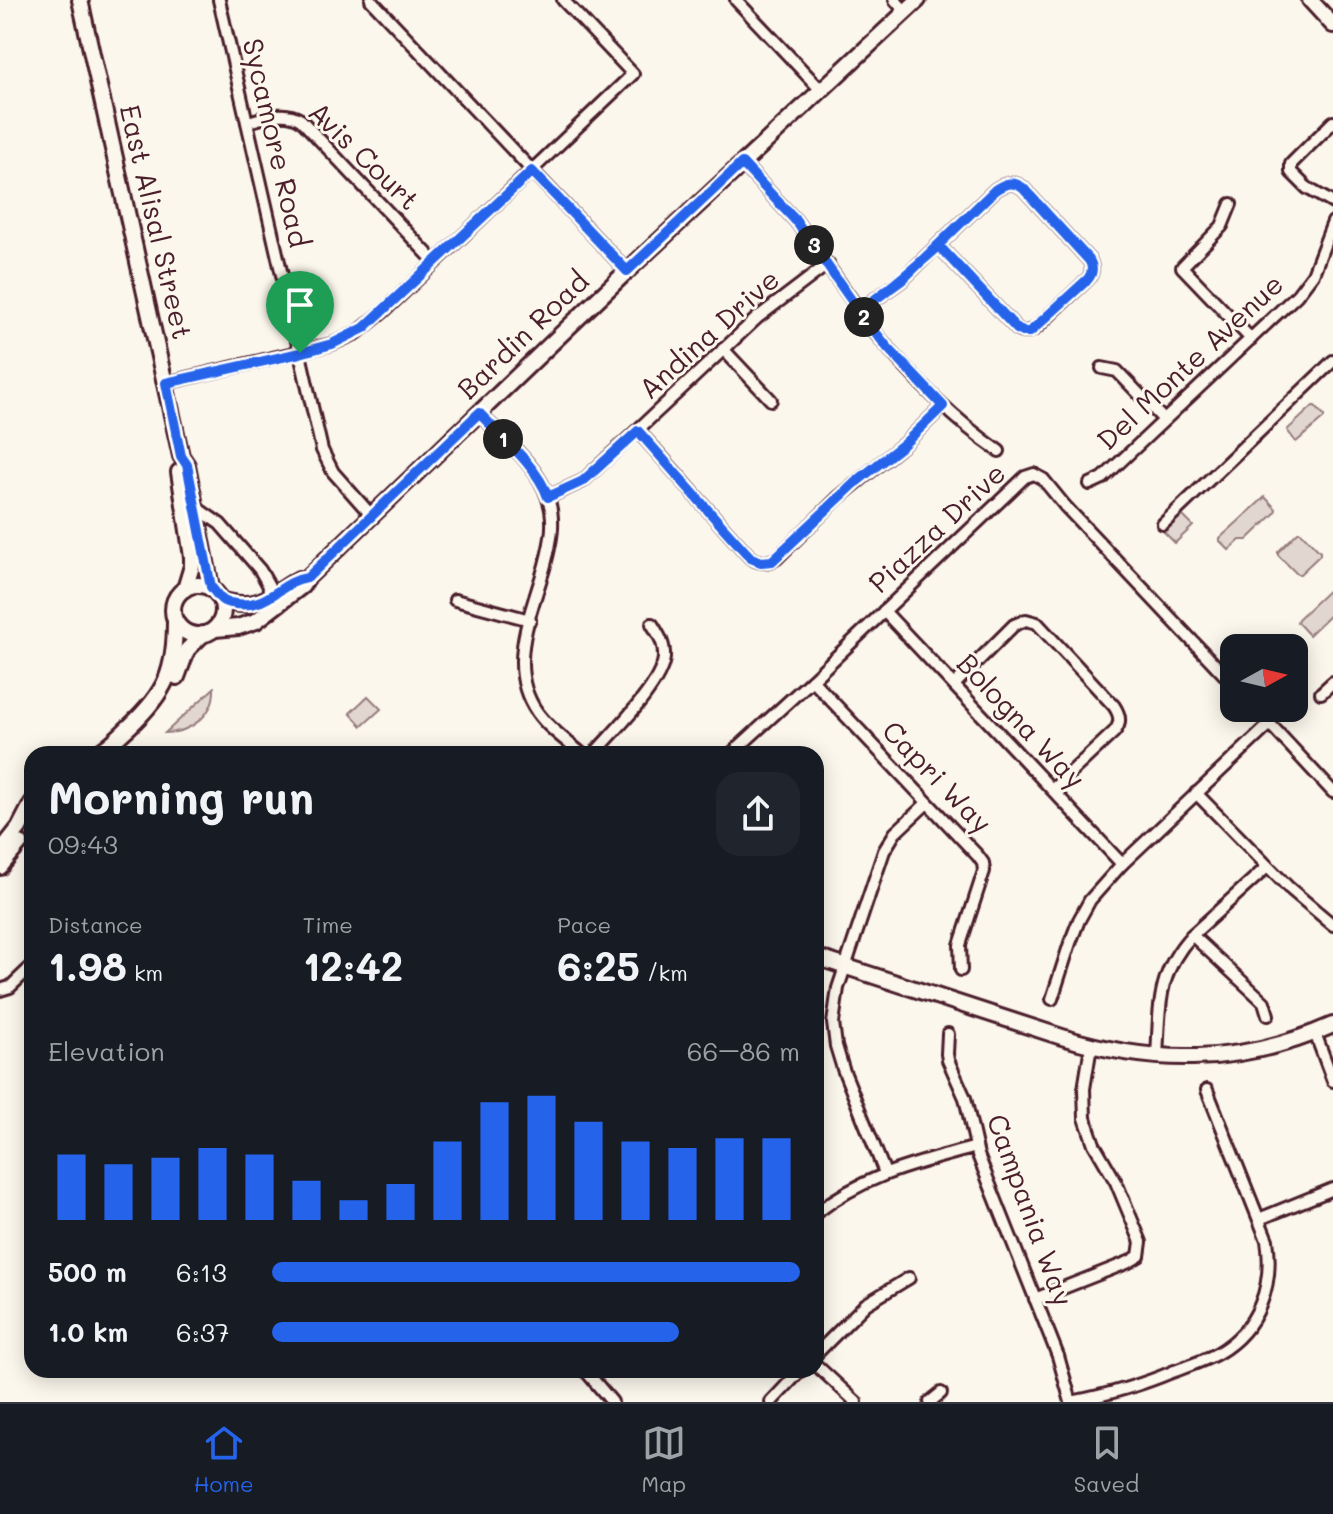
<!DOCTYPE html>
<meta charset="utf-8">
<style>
:root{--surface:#171b24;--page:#20242c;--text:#f1f3f6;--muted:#9ea1a6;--line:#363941;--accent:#2563eb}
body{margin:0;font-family:Mali,sans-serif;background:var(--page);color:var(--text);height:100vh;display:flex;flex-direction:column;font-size:30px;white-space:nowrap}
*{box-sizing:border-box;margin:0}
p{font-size:26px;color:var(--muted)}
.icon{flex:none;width:44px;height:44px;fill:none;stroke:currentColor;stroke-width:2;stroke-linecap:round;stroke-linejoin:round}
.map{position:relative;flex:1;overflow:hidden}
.side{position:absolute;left:24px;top:746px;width:800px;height:632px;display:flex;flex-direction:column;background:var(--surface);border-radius:24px;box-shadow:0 4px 20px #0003}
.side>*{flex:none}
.needle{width:52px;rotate:82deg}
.tools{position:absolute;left:1220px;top:634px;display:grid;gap:16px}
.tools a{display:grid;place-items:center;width:88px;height:88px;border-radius:16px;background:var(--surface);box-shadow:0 4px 20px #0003;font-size:40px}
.pin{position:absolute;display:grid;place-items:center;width:68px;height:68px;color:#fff;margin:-82px -34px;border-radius:50% 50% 50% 0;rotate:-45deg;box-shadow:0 0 8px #0007}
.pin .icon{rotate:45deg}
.km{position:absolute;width:40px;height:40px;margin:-20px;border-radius:50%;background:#222;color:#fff;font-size:22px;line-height:40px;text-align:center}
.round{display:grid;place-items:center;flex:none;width:84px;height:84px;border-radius:24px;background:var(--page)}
.overview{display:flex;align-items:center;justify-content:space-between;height:136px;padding:0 24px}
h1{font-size:44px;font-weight:700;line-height:60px}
.stats{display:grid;grid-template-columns:repeat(3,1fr);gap:12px;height:136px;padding:8px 24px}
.stats div{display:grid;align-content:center}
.stats b{font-size:40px;font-weight:700}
.stats small{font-size:22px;font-weight:400}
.stats p{font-size:22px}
.chart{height:224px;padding:16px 24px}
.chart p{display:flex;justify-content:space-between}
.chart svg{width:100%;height:144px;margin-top:8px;stroke:var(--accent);stroke-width:6}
ul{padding:0 24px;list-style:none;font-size:26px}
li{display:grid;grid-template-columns:128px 96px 1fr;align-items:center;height:60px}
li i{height:20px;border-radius:10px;background:var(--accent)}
.menu{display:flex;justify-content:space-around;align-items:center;height:112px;border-top:2px solid var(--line);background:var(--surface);font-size:22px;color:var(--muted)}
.menu a{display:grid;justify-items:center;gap:4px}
.menu .current{color:var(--accent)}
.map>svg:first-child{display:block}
.green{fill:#e2d7d0;stroke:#967b7e;stroke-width:2}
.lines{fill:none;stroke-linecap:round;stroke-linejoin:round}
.street-casing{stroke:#4a1f2b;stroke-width:16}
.secondary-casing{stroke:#4a1f2b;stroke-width:20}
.street{stroke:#fbf7ec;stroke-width:10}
.secondary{stroke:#fbf7ec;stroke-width:14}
.route-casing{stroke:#fff;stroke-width:16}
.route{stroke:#2563eb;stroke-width:10}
.labels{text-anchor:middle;stroke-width:6;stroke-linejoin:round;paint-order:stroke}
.street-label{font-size:28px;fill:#4a1f2b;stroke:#fbf7ec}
</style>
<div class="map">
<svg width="1333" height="1402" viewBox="0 0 1333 1402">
<rect width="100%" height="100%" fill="#fbf7ec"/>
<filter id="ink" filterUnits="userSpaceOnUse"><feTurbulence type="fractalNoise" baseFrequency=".0125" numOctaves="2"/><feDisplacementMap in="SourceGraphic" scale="16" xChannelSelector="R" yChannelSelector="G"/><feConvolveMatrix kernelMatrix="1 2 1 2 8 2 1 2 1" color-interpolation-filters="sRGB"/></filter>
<g filter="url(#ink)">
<g class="green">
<path d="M 1313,406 L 1315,406 L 1324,416 L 1324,418 L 1296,442 L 1287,430 Z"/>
<path d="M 1265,497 L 1276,509 L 1275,513 L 1247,540 L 1240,540 L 1229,550 L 1220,541 L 1220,538 Z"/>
<path d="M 1180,513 L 1193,526 L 1175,543 L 1162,530 Z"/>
<path d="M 1298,532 L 1301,532 L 1320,552 L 1320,555 L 1300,574 L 1297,574 L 1278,555 L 1278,552 Z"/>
<path d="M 1333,586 L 1333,612 L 1309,635 L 1297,622 L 1298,619 Z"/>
<path d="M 214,688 C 215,715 190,733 165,733 Z"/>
<path d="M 368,696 L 381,709 L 362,726 L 350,713 Z"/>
</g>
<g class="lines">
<defs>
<g id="street">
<path d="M 219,0 L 322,450 L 333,472 L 372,516"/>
<path d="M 371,0 L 627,271"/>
<path d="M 736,0 L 820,89"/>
<path d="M 895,0 L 905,11"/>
<path d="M 247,122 C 265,118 284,109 301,120 L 435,262"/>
<path d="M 1333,122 L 1291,164 L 1291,172 L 1307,188 L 1333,203"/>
<path d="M 742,163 L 796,221 L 873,330 C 910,375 951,418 999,451"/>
<path d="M 1231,204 L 1222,226 L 1182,267 L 1251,339"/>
<path d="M 859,311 L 902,280 L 995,190 C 1004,184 1013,180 1023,188 L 1089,260 C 1093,266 1093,273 1088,279 L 1037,327 C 1031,332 1023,334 1017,329 L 939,246"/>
<path d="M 723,349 L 771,400"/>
<path d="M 1102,368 L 1117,371 L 1164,420"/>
<path d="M 166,383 L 332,344 L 357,333 L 383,312 L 633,74 L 563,0"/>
<path d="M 479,413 C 502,437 538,466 548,498 C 556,521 551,542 545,565 C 532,612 505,667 537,712 C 549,729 567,741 582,754"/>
<path d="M 638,431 C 676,472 712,516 751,558 C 760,563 768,564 777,558 L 838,498 L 904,444 L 943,406"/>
<path d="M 1090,484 L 1103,478 L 1297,295 L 1313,274 L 1333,222"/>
<path d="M 548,497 L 583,481 L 757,318 L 828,264"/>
<path d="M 194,506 L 220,524 L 260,570 L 269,586 L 268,599"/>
<path d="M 1163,524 L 1333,361"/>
<path d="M 455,600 L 530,620"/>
<path d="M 884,611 L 1122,864"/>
<path d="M 812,680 L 978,856 L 983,863 L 984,871 L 960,945 L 961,970"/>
<path d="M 954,685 L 1014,625 L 1026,620 L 1037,623 L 1114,706 C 1120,715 1122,723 1114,732 L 1053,789"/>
<path d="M 1321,693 L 1333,682"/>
<path d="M 1255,708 L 1333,792"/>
<path d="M 594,754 C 613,732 661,686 664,658 C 665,644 659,635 652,624"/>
<path d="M 731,754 L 812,680 L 1025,477 L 1034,474 L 1043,479 L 1065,506 L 1234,685"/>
<path d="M 1196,793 L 1288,887 L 1333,925"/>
<path d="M 1192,935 L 1264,1002 L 1268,1015"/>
<path d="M 0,990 L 10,987 L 32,966"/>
<path d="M 1052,999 L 1070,943 L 1079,920 L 1090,900 L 1122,864 L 1270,724"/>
<path d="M 1315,1033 L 1333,1081"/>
<path d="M 948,1034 L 947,1054 L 948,1060 L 965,1098 L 978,1155 L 1058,1356 L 1071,1402"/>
<path d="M 1157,1057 C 1160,1008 1156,974 1192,935 L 1267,867"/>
<path d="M 885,1173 L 843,1069 L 836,1046 L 833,1023 L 838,988 L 884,851 L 895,833 L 927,803"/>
<path d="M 816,1213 C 866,1174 916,1164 976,1147"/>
<path d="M 1259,1219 L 1333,1189"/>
<path d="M 1035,1299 L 1129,1262 L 1139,1256 L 1141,1242 L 1116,1182 L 1094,1144 L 1085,1118 L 1084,1089 L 1091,1046"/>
<path d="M 816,1354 L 866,1304 L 909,1278"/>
<path d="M 816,1365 L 856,1402"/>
<path d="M 585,1370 L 612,1402"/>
<path d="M 771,1402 L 801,1370"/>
<path d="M 930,1402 L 941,1393"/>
<path d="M 1071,1402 C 1106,1395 1139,1386 1172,1372 C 1188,1366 1204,1361 1218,1353 C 1259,1329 1274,1285 1267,1240 L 1207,1090"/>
</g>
<g id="secondary">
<path d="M 80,0 L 181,456 L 187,465 L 211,587"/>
<path d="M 1310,0 L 1333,25"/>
<path d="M 179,472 L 192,557 L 192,566 L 185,589"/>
<circle cx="198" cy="610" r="25"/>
<path d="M 221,600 C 257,612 271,595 299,579"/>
<path d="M 215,629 L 238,627 L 256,621 L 302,586 L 307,578 L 627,271 L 918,0"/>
<path d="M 177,677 L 187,650 L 203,634"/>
<path d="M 96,754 C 109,747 119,736 130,726 C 166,692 175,671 175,621"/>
<path d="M 0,852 L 19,828 L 32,803"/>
<path d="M 0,867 L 20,843"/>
<path d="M 816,957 L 1062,1037 C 1156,1066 1243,1065 1333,1025"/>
</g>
</defs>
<use href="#street" class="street-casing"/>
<use href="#secondary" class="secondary-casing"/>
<use href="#street" class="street"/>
<use href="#secondary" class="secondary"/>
</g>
</g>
<g class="lines" filter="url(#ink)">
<defs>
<path id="route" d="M 300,353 L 166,383 L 181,456 L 187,465 L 211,587 C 215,591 219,599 224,601 C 226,603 234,603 236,604 C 271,608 279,582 307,578 L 479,413 C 502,437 537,466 548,497 L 583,481 L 638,431 C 676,473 712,516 751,558 L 761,562 L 772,561 L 856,482 L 904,444 L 943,406 L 887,347 L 859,311 L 902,280 L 995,190 C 1004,184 1013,180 1023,188 L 1089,260 C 1093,266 1093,273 1088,279 L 1030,332 L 1023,332 L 1017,329 L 939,246 C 913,269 888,291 859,311 L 796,221 L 742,163 L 627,271 L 532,171 L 364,328 L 332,344 L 300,353"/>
</defs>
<use href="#route" class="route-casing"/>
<use href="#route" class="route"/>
</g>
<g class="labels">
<g class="street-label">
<text transform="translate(276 143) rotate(77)" y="10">Sycamore Road</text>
<text transform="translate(364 156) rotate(44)" y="10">Avis Court</text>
<text transform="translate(156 222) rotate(77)" y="10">East Alisal Street</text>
<text transform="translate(709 334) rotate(-42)" y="10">Andina Drive</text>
<text transform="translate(523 335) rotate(-44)" y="10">Bardin Road</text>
<text transform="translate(1190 362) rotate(-43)" y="10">Del Monte Avenue</text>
<text transform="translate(937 528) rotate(-43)" y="10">Piazza Drive</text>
<text transform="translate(1021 721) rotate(47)" y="10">Bologna Way</text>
<text transform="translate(937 777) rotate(46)" y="10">Capri Way</text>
<text transform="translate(1030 1210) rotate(70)" y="10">Campania Way</text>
</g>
</g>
</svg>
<div class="tools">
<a><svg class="needle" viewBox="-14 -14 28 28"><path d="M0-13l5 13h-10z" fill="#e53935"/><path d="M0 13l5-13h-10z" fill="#9ea1a6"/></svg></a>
</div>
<div class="pin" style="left:300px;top:353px;background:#1e9e55"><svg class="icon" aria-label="arrive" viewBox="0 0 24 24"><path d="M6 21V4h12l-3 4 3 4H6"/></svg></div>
<b class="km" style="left:503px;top:439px">1</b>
<b class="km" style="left:864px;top:317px">2</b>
<b class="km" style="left:814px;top:245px">3</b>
<section class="side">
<div class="overview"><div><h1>Morning run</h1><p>09:43</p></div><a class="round"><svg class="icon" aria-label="share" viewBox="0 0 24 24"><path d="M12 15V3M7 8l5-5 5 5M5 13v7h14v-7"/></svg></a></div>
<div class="stats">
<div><p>Distance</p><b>1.98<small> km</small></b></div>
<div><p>Time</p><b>12:42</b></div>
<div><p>Pace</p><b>6:25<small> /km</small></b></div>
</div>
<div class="chart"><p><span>Elevation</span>66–86 m</p>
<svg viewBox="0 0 160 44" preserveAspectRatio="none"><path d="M5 44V24M15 44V27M25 44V25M35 44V22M45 44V24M55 44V32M65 44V38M75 44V33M85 44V20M95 44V8M105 44V6M115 44V14M125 44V20M135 44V22M145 44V19M155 44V19"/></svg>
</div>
<ul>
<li><b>500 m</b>6:13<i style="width:100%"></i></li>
<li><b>1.0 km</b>6:37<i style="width:77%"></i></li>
</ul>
</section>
</div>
<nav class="menu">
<a class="current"><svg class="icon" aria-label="home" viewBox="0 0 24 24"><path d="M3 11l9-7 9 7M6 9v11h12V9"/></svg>Home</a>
<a><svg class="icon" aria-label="map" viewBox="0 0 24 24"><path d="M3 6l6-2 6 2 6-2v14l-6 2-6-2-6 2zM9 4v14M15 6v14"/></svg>Map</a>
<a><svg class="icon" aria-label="saved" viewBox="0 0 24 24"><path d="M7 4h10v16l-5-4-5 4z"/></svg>Saved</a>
</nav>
